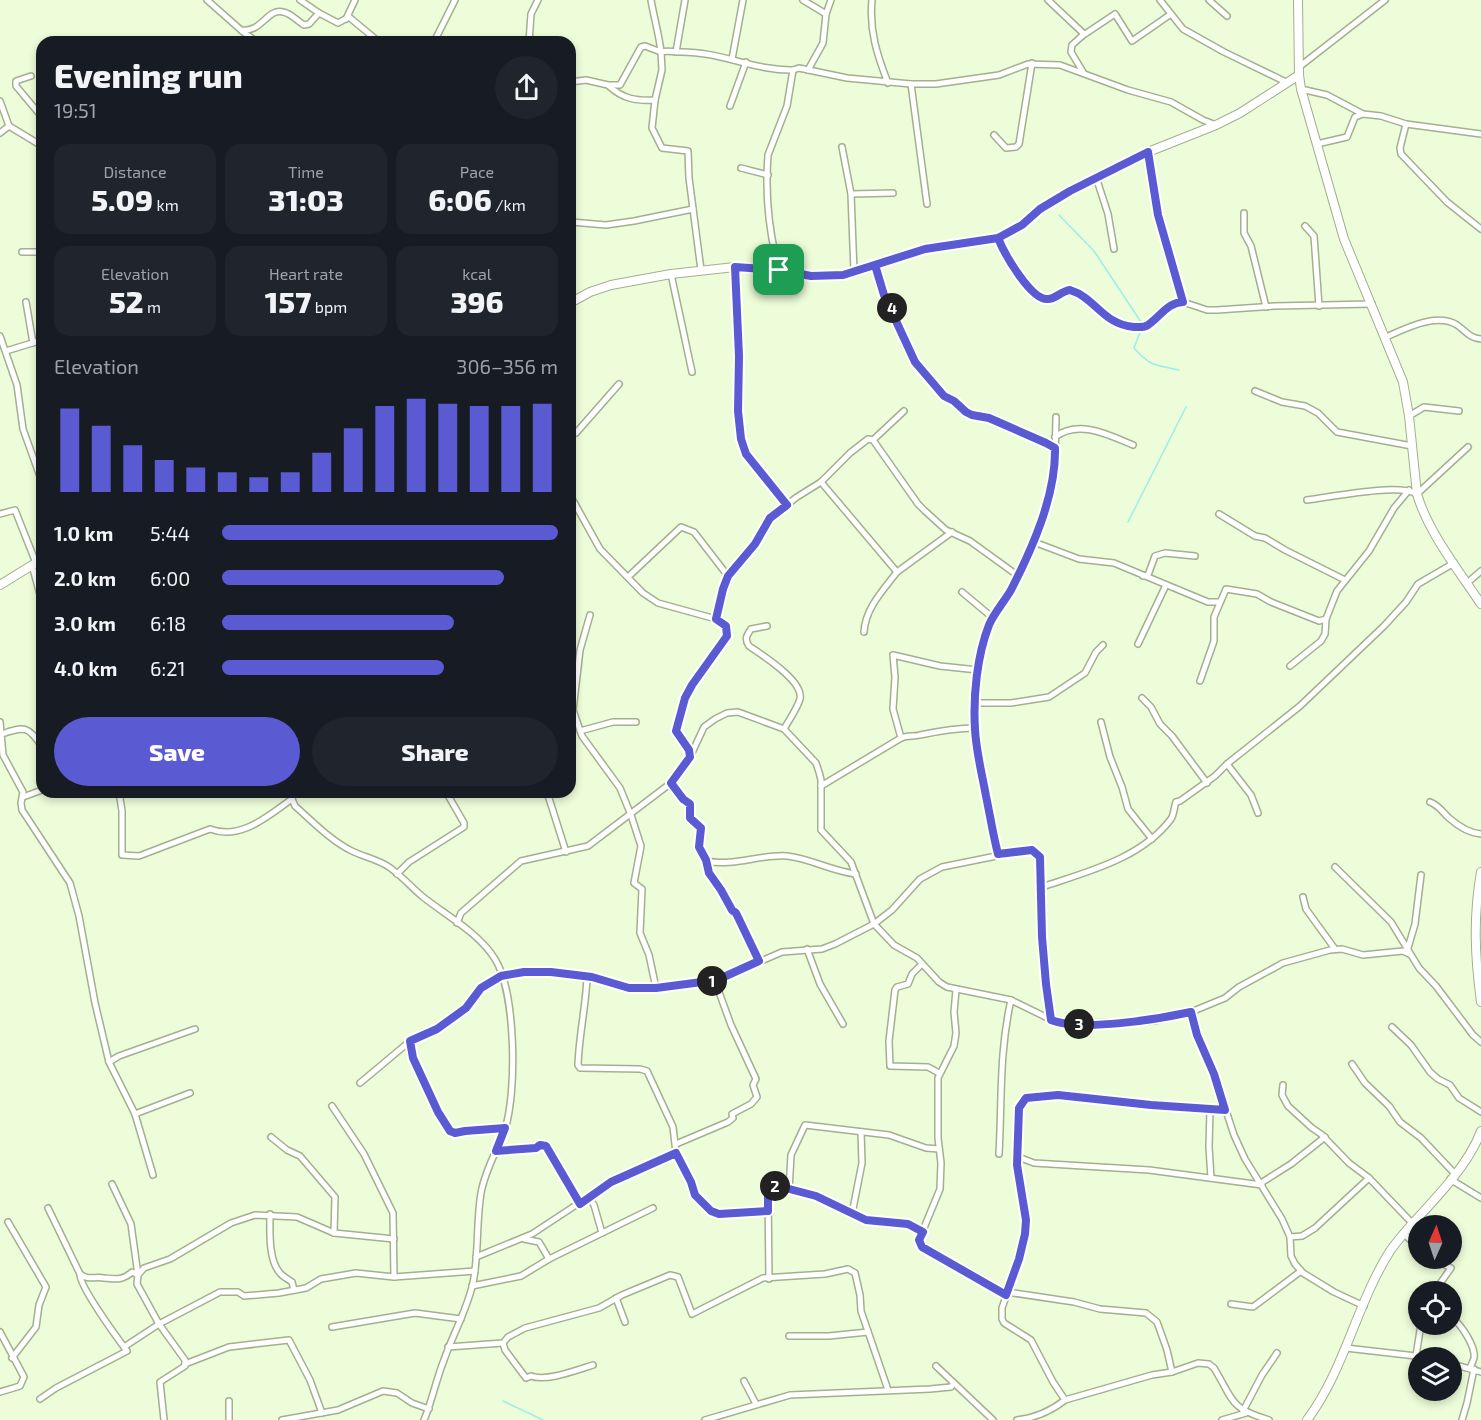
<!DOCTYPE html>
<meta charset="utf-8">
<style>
:root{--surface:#171b24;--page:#20242c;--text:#f1f3f6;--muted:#9ea1a6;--accent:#5a5ad2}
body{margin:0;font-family:"Exo 2",sans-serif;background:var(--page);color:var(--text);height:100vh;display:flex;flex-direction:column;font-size:22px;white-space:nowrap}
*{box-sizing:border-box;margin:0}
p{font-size:20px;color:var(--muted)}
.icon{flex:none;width:33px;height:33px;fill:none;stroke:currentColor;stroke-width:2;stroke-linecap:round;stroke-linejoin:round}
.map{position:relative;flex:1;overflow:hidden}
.sheet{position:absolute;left:36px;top:36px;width:540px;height:762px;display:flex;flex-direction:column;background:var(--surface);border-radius:18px;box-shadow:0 3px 9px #0003}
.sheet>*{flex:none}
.needle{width:39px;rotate:3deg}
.fabs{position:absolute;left:1408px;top:1215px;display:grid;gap:12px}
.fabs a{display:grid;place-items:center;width:54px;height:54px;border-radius:50%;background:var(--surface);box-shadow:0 3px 9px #0003;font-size:30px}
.pin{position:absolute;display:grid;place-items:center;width:51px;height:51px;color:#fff;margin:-26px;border-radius:12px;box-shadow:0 3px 9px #0006}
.km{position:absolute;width:30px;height:30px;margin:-15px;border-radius:50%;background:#222;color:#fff;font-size:16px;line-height:30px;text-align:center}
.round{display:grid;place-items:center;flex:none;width:63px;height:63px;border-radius:32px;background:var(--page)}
.overview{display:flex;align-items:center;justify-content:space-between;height:102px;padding:0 18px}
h1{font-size:33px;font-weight:800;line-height:45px}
.metrics{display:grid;grid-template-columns:repeat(3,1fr);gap:9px;height:102px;padding:6px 18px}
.metrics div{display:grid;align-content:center;border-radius:15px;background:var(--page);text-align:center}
.metrics b{font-size:30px;font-weight:800}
.metrics small{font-size:16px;font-weight:400}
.metrics p{font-size:16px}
.chart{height:168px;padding:12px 18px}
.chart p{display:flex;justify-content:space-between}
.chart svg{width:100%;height:108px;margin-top:6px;stroke:var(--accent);stroke-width:6}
.cta{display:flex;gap:12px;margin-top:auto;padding:12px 18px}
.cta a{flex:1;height:69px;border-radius:36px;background:var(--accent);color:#fff;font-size:24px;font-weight:800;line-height:69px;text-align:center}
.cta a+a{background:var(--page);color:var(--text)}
ul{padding:0 18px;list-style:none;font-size:20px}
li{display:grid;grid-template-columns:96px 72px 1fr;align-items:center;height:45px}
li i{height:15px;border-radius:8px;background:var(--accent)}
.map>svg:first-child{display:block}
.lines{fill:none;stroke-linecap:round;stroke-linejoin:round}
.stream{stroke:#99f0e6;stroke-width:1.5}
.street-casing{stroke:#a2b08f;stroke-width:8}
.secondary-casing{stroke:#a2b08f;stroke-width:10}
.street{stroke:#fff;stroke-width:5}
.secondary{stroke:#fff;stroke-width:8}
.route-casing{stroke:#fff;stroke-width:12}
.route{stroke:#5a5ad2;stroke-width:8}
</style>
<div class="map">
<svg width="1481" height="1420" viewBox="0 0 1481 1420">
<rect width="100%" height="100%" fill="#edfcd9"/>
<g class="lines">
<g class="stream">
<path d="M 1059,215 L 1094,251 L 1143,325"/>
<path d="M 1141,330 L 1134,348 C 1152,368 1155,364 1179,370"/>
<path d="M 1128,522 L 1186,407"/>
<path d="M 503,1401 L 543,1420"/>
</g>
<defs>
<g id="street">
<path d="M 207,0 L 241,30 C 262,33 267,8 283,12 C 291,13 297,21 304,25 L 309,24 L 319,13"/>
<path d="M 300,0 L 319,13 L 338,23 L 349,17 L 379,42"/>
<path d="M 651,0 C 654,18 659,34 661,52 C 668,50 673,52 680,52 C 719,51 755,71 793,70 L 787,106 L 768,155 C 765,193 769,233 779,270"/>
<path d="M 803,0 L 826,14"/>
<path d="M 872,0 C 869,30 877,55 888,83"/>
<path d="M 1048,0 L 1083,33 L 1082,36 L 1072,45 L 1071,52 L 1083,72"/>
<path d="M 1160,0 L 1183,29 L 1224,52 L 1286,82"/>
<path d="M 1209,0 L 1227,16"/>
<path d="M 346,19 L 355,0"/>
<path d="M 242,31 L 257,42"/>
<path d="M 1082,36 L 1115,14 L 1132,41 L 1171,14"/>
<path d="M 434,42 L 455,0"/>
<path d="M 529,42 L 531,14 L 538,0"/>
<path d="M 676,52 L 685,0"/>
<path d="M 732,59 L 743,0"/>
<path d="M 1299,67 L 1385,0"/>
<path d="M 793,70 L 799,68 L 847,78 L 911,84 L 936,84 L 999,75 L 1028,64 L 1060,65 L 1128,90 L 1171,102 L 1203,120 L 1216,125"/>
<path d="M 808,70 L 823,43 L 826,14 L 831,0"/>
<path d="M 31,76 L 16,81 L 16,86 L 42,117"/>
<path d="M 570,82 L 586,80 L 608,85 L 620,85 L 641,47 L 645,46 L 661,52 L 662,70 L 655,100 L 652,128 L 662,148 L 688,151 L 689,178 L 701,270"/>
<path d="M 911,84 L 927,204"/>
<path d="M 609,86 C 623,99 636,101 655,100"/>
<path d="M 1301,89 L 1327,95 L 1363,114 L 1381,116 L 1406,124 L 1481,134"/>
<path d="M 0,101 L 9,126 L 42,146"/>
<path d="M 730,106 L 746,62"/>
<path d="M 1406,124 L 1400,148 L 1401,154 L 1447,202 L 1481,229"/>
<path d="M 0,133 L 9,126"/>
<path d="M 994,135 L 1006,148 L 1016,147 L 1019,144 L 1032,63"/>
<path d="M 1317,144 L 1347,137 L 1355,117 L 1363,114"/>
<path d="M 842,147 L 851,194 L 854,272"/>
<path d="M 1148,152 L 1158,215 L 1183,302"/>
<path d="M 741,168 L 768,175"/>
<path d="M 1096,177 L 1108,214 L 1114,249"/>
<path d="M 851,194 L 893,193"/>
<path d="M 1244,213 L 1244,233 L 1251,246 L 1266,307"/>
<path d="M 570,219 L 571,222 L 606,225 L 634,221 L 693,209"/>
<path d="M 1305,226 L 1314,236 L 1319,306"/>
<path d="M 998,238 C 1006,256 1022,285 1038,296 C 1055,307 1058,287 1071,290 C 1076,291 1080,295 1083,298 C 1101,310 1119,334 1144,327 C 1157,324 1164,306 1177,302 L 1183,302 L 1207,310 L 1217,310 L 1274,306 L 1372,304"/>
<path d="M 22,252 L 42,252"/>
<path d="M 875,265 L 884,295 L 915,362 L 943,396 L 954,401 L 966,412 L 989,418 L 1046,443 L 1055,448"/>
<path d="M 735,267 L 739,356 L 738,411 L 741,439 L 746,454 L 787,505"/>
<path d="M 671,274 L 692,372"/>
<path d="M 26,302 L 33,343"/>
<path d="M 0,336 L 17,385 L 23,429 L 42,482"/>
<path d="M 1384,338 C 1404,329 1436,312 1457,325 C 1466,331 1469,338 1481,339"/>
<path d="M 6,351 L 42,340"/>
<path d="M 1255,391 L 1282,402 L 1305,406 L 1318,413 L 1337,432 L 1412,446"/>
<path d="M 1409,416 L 1424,407 L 1459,411"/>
<path d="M 570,436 L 576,433 L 619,384"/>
<path d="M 1055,437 C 1079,419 1109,435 1133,445"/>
<path d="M 873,440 L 904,411"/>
<path d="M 821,482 L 897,572 L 952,532"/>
<path d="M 1307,500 C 1332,497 1397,483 1417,494 L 1468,447"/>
<path d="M 0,514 L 15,510 L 36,563"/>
<path d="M 1219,514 L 1255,536 L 1265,538 L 1285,550 L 1345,580"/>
<path d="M 1034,542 L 1079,559 L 1114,563 L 1208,602 L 1219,602"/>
<path d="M 32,565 L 42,602"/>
<path d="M 1143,576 L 1148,575 L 1155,556 L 1165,553 L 1195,556"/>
<path d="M 628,577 L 681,527 L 694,532 L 728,576"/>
<path d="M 1467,583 L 1481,571"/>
<path d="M 962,592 L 993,618"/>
<path d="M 590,615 L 580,650 L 573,710 L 582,736 L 620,788 L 631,815 L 641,846 L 634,883 L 642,889 L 640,933 L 649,955 L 656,988"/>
<path d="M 716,619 L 723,589 L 728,576 L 755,544 L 769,518 L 797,497 L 821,482 L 850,453 L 868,439 L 873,440 L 918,504 L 925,511 L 946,530 L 970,541 L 1017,575"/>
<path d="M 767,626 L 751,629 C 747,635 744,639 749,646 C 762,655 804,681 800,699 C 797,709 789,720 784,729"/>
<path d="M 864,632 C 865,609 883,590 897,572"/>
<path d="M 1138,644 L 1166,585"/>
<path d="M 1290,666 L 1321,641 L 1325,634 L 1326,619 L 1337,591 L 1369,551 L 1394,508 L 1409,490"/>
<path d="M 1200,681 L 1214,641 L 1214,617 L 1226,589 L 1257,594 L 1271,602 L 1319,621 L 1326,619"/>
<path d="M 1142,698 L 1151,707 L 1160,724 L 1172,736 L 1207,783"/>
<path d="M 975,703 L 1011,703 L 1049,697 L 1085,673 L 1096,652 L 1103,645"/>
<path d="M 0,722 L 3,755 L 23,792 L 21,803 L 22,810 L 70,883 L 79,916 L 95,1003 L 109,1062 L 135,1114 L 153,1175"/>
<path d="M 1101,722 L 1110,757 L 1122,787 L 1128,809 L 1152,839"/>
<path d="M 580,731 L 613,722 L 636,722"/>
<path d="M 2,734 C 24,726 29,726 42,747"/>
<path d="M 901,738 L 893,709 L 895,677 L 893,655 L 940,666 L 978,670"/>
<path d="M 690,757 L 704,727 L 715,719 L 727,713 L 738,712 L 784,729 L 816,763 L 819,772 L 821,780 L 821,830 L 851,862 L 874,924 L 894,945 L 917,958 L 939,982 L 947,987 L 1011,1000 L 1060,1024 L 1154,1021 L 1191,1012 L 1225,998 L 1239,987 L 1283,963 L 1330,950 L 1342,949 L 1363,955 L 1403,951 L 1409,954"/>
<path d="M 1227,764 L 1251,795 L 1258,813"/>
<path d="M 671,783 L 683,799 L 690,804 L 690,818 L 701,828 L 699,847 L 706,860 L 709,874 L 732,910 L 737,913 L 759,961"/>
<path d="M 821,786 L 901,738 C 908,735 914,737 920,735 C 939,731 955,728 975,728"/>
<path d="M 119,792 L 122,811 L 122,855 L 139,856 L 210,829 C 241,841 269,815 292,799"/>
<path d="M 293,792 L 292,799 L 295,806 C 312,821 331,841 352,851 C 364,857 377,859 389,867 C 402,876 412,888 423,897 C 447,916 479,933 495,959 C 516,993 517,1092 505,1129 C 497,1151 485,1170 481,1193 C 476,1223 479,1254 473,1283 C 467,1310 453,1334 444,1360 C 436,1380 432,1401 424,1420"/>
<path d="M 547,792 L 566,852"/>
<path d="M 23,797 L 42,790"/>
<path d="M 1430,802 C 1440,806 1442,812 1449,818 C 1458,826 1470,833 1481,834"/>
<path d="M 998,854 L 980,767 L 975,728 L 978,670 L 989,626 L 1011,590 L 1034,542 L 1051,488 L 1055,464 L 1056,417"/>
<path d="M 706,861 C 733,867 760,854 787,856 C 809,858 831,871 856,874"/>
<path d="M 1335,867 L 1391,922 L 1419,968 L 1436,986 L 1473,1035 L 1481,1042"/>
<path d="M 397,874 L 409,862 L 464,827 L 464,823 L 449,797"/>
<path d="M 1042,887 C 1086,872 1141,859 1171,819 C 1174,815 1174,807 1176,802 L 1180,801 L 1215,776 L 1227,764 L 1300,706 L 1384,626 L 1406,602 L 1418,584 L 1454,563"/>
<path d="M 1303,897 L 1306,909 L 1335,949"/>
<path d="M 457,923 L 461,913 L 521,861 L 588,846 L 671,783 L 690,757 L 689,750 L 676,731 L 685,698 L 691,685 L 727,636 L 726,626 L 716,619 L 658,603 L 643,593 L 600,549 L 570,495"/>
<path d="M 1408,948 L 1415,924 L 1421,875"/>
<path d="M 807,949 L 820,984 L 843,1024"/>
<path d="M 922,964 L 912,974 L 908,984 L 897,987 L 895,990 L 889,1041 L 890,1066 L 928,1067 L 939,1073"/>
<path d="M 587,977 C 586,1006 579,1035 578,1065 L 580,1068 L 640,1069 L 647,1071 L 673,1127 L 676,1153 L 691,1182 L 695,1195 L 708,1208 L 719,1214 L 768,1211"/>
<path d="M 502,978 L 524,972 L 551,972 L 592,977 L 638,989 L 717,980 L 782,952 L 822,949 L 835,944 L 874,924 L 892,910 L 920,879 L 942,867 L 1026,850 L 1032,850 L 1038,854 L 1041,863 C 1042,916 1043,968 1051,1020"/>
<path d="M 956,990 L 954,1012 L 956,1033 L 954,1046 L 938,1078 L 938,1138 L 941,1163 L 940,1189 L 919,1240 L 922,1247 L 929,1252 L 1006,1295"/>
<path d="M 1191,1012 L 1197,1035 L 1214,1074 L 1234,1135 L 1245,1159 L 1282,1219 L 1290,1237 L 1291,1256 L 1295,1264 L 1303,1273 L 1334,1292 L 1364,1306"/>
<path d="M 1392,1027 L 1411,1045 L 1430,1072 L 1438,1079 L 1450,1085 L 1459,1098 L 1481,1112"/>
<path d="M 410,1041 L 413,1058 L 438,1112 L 450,1131 L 455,1133 L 465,1131 L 505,1128"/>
<path d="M 109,1062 L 119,1056 L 195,1029"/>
<path d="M 1352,1064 L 1365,1083 L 1389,1106 L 1400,1122 L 1421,1138 L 1455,1174"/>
<path d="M 360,1083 L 409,1042 L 437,1029 L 466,1009 L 481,988 L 502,976"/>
<path d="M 1283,1085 L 1282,1095 L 1288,1106 L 1312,1128 L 1321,1134 L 1349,1163 L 1369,1178 L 1413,1224"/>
<path d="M 332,1106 L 364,1154 L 393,1213 L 394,1277 L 475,1271"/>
<path d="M 1210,1109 L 1209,1147 L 1211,1178"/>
<path d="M 135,1114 L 190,1093"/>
<path d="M 271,1137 L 287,1150 L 300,1156 L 335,1197 L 334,1233"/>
<path d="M 676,1144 L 728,1122 L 733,1118 L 732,1114 L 751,1104 L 757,1097 L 753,1085 L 756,1079 L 731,1025 L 715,981"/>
<path d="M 496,1151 L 536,1148 L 540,1145 L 546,1146 L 580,1204"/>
<path d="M 999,1154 C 1002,1101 999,1053 1011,1000"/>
<path d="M 1018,1157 L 1034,1163 L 1149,1170 L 1262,1185"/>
<path d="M 1450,1179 L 1481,1198"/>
<path d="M 1261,1183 L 1291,1164 L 1325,1137"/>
<path d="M 112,1184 L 131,1224 L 138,1275 L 137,1284 L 159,1324 L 185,1360 L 185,1366 L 160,1382 L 164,1420"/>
<path d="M 789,1190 L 791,1155 L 805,1125 L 889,1135 L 926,1148 L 939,1149"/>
<path d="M 589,1198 L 594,1205 L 602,1233"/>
<path d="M 48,1208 L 80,1274 C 89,1281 94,1276 104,1278 C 115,1279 122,1281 132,1272 L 138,1275 L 144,1268 L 170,1259 L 231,1223 L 255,1215 L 297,1217 L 334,1233 L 394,1239"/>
<path d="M 270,1214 C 270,1230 268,1260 280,1273 C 283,1277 288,1279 292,1282 L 294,1290"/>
<path d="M 852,1214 L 862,1163 L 861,1132"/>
<path d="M 8,1222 L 46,1287 L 39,1305 L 36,1327 L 12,1358"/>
<path d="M 1403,1233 L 1419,1248"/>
<path d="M 1290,1237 L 1302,1236 L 1315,1228 L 1369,1178"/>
<path d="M 524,1239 L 539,1242 L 549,1259"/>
<path d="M 476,1257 L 532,1234 L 611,1182 L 676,1153"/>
<path d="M 1432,1258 L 1451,1268 L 1434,1292"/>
<path d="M 769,1279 L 768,1193 L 773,1187 L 779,1186 L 816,1195 L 866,1220 L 908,1224 L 923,1232"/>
<path d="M 472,1286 L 521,1276 L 549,1259 L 653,1208"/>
<path d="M 1007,1292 L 1074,1302 L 1100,1309 L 1146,1313 L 1157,1322 L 1167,1350 L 1172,1372"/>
<path d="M 616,1298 L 625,1322"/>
<path d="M 1231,1304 L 1253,1307 L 1301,1271"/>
<path d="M 1452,1318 C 1461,1324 1476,1347 1474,1358 C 1473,1362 1471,1365 1470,1368"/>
<path d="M 332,1327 L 415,1313 L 461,1319"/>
<path d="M 0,1332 L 24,1377 L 20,1386 L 0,1392"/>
<path d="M 789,1336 L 829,1336 L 868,1332"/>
<path d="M 503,1343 L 505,1350 L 526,1378 L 531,1376 C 546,1382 577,1370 593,1365"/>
<path d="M 124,1347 L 159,1324 L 220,1292 L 238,1292 L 244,1296 L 279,1293 L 306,1288 L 321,1279 L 356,1273 L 394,1277"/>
<path d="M 448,1347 L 503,1343 L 508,1337 L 525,1328 L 599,1308 L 622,1295 L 670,1275 L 678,1277 L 692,1314 L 763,1278 L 825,1274 L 848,1269 L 855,1273 L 860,1295 L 861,1311 L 888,1390"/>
<path d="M 1346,1348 L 1416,1356 L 1419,1359"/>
<path d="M 1416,1356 L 1421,1324"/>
<path d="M 185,1364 L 229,1347 L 289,1340 L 310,1380 L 322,1413"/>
<path d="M 1452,1364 L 1481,1372"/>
<path d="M 936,1366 L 993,1420"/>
<path d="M 744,1381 L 756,1404"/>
<path d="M 40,1399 L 56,1388 L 127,1351 C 118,1339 79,1286 80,1274"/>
<path d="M 1065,1400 L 1053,1382 L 1031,1340 L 1004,1323 L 1002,1319 L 1002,1308 L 1019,1259 L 1025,1234 L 1026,1219 L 1017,1165 L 1019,1108 L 1026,1098 L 1058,1095 L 1225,1110"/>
<path d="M 1243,1411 L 1262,1375 L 1277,1353"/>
<path d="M 229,1420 L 229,1401"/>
<path d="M 282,1420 L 338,1410 L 383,1391 L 397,1393 L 412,1403 L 429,1409"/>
<path d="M 705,1420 L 790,1395 L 930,1389 L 951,1387 L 954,1383"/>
<path d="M 1017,1420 C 1035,1418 1051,1411 1065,1400 L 1152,1375 L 1172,1372 L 1198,1363 L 1209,1364 L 1214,1368 C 1234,1401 1229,1408 1269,1420"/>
<path d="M 1222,1420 L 1246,1413"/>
<path d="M 1462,1420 L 1467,1403 L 1474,1369"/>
</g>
<g id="secondary">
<path d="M 1298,0 L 1299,75 L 1301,89 L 1344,239 L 1403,382 L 1409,416 L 1417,494 C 1428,532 1459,571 1481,604"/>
<path d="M 570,303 L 590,292 L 611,285 L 671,274 L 735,267 L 759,268 L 811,276 L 843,275 L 925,249 L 998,238 L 1022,225 L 1040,209 L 1070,191 L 1148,152 L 1216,125 L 1240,113 L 1299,75"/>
<path d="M 0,585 L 42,559"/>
<path d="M 1481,872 C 1473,918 1475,957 1481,1002"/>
<path d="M 1307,1420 C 1345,1369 1356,1305 1390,1251 C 1397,1241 1405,1232 1413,1223 C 1437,1197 1469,1164 1481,1131"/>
</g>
</defs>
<use href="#street" class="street-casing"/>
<use href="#secondary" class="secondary-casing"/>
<use href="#street" class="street"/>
<use href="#secondary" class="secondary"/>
</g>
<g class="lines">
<defs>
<path id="route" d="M 779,270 L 735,267 L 739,356 L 738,411 L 741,439 L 746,454 L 787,505 L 770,518 L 755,544 L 728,576 L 723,589 L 716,619 L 726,626 L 727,636 L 692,685 L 685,698 L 676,731 L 689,750 L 690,757 L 671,783 L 683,799 L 690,804 L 690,818 L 701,828 L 699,847 L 706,860 L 709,873 L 721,890 L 732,910 L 736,913 L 759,961 L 717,980 L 656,988 L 629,988 L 592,977 L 551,972 L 524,972 L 501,976 L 481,988 L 466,1008 L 437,1029 L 410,1041 L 413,1058 L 438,1112 L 450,1131 L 455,1133 L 465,1131 L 505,1128 L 496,1151 L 536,1148 L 540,1145 L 546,1146 L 580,1204 L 611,1182 L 676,1153 L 691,1182 L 695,1195 L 711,1211 L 719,1214 L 768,1211 L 768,1192 L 774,1187 L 778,1186 L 816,1196 L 866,1220 L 908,1224 L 923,1232 L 919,1240 L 922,1247 L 1006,1295 L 1019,1259 L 1025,1234 L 1026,1220 L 1017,1165 L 1019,1108 L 1026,1098 L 1058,1095 L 1151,1105 L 1225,1110 L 1214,1074 L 1197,1035 L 1191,1012 C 1159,1019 1081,1032 1051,1020 L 1046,984 L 1042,937 L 1040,857 L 1032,850 L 998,854 C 993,835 990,815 986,796 C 982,774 976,751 975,729 C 973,696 977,656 989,625 C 994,613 1004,602 1011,590 C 1032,549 1056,496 1055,448 L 1046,443 L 989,418 L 972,415 L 966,412 L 954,401 L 944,396 L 915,362 L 884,295 L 875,265 L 925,249 L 998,238 C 1004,253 1031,301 1048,299 C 1056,299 1061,291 1070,290 C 1096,298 1102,324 1134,327 C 1140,327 1144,328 1148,325 C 1160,317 1168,302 1183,302 L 1158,215 L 1148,152 L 1070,191 L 1040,209 L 1022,225 L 998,238 L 925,249 L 843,275 L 811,276 L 779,270"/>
</defs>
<use href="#route" class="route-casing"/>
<use href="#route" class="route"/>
</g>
</svg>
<div class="fabs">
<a><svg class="needle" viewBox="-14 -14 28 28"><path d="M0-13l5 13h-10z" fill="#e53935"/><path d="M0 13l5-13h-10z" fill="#9ea1a6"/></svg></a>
<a><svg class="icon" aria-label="locate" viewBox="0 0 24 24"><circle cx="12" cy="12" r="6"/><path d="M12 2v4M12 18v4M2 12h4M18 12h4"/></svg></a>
<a><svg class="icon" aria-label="layers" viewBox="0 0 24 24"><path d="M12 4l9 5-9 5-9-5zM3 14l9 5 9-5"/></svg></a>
</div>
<div class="pin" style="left:779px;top:270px;background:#1e9e55"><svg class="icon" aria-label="arrive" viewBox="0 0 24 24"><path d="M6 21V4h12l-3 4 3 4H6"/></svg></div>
<b class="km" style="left:712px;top:981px">1</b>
<b class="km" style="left:775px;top:1186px">2</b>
<b class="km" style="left:1079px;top:1024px">3</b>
<b class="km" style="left:892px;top:308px">4</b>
<section class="sheet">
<div class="overview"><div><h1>Evening run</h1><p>19:51</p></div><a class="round"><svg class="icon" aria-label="share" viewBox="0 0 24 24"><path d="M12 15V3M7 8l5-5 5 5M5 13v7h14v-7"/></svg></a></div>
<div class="metrics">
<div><p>Distance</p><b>5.09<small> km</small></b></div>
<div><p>Time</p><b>31:03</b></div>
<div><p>Pace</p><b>6:06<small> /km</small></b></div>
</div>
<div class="metrics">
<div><p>Elevation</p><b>52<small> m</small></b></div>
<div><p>Heart rate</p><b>157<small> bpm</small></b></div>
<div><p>kcal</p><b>396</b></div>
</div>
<div class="chart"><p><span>Elevation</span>306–356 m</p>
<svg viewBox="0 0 160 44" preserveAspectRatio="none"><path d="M5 44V10M15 44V17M25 44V25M35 44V31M45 44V34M55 44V36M65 44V38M75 44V36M85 44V28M95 44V18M105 44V9M115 44V6M125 44V8M135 44V9M145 44V9M155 44V8"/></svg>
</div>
<ul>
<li><b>1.0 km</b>5:44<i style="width:100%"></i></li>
<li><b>2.0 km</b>6:00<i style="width:84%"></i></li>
<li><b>3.0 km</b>6:18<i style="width:69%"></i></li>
<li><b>4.0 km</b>6:21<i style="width:66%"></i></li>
</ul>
<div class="cta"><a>Save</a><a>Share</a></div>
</section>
</div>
